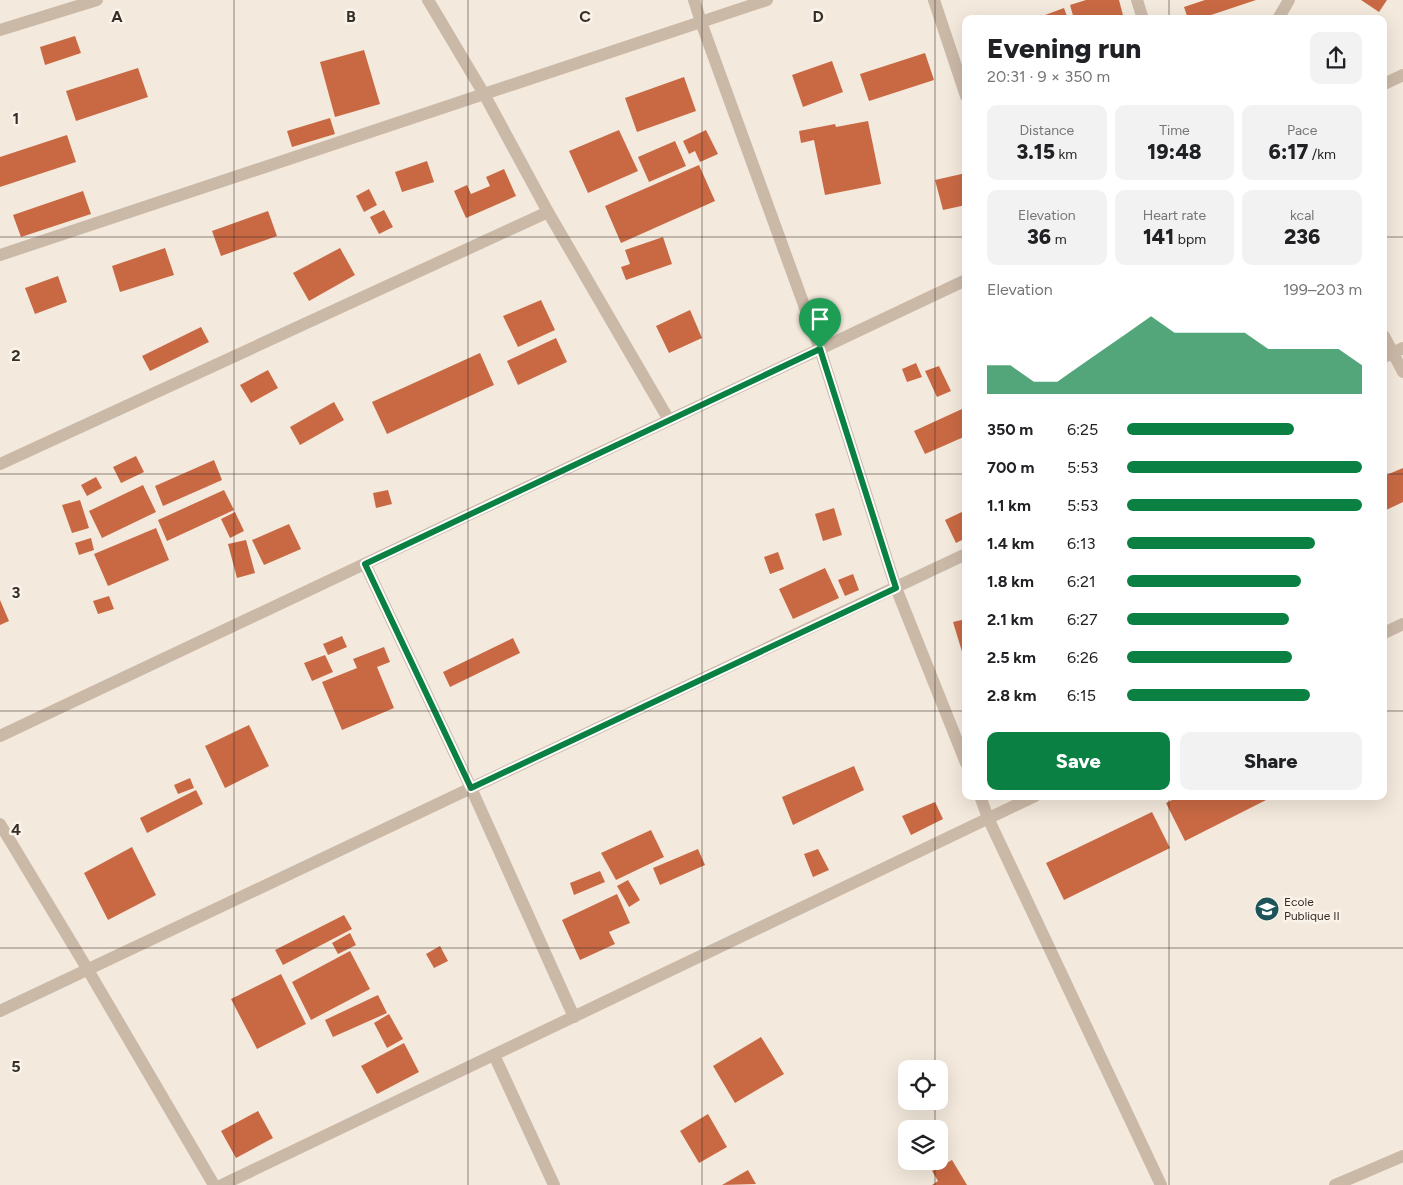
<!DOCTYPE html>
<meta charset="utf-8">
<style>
:root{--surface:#fff;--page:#f2f2f2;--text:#202124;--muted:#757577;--accent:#0b8043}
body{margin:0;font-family:Figtree,sans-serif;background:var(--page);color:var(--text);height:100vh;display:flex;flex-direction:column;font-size:19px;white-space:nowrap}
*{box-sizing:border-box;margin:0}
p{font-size:16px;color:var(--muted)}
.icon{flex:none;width:28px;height:28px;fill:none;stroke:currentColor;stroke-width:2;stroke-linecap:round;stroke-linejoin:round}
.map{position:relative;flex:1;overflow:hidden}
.drawer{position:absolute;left:962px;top:15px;width:425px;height:785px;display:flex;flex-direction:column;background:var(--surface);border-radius:10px;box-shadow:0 5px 20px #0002}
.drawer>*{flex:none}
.tools{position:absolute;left:898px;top:1060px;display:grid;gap:10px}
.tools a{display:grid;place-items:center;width:50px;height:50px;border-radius:10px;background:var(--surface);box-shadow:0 5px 20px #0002;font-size:25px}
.pin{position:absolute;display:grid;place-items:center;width:42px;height:42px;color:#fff;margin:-51px -21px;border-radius:50% 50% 50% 0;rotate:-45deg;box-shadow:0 0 5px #0007}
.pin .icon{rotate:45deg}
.round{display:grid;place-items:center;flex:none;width:52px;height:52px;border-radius:10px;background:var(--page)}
.overview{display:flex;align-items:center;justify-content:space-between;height:85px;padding:0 25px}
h1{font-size:28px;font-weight:800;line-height:38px}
.figures{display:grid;grid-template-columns:repeat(3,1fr);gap:8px;height:85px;padding:5px 25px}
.figures div{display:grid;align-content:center;border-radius:10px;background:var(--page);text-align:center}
.figures b{font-size:21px;font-weight:800}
.figures small{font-size:14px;font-weight:400}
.figures p{font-size:14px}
.chart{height:140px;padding:10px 25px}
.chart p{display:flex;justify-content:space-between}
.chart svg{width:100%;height:90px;margin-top:5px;fill:var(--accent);opacity:.7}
.action{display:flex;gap:10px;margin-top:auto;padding:10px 25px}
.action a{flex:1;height:58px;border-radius:10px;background:var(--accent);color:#fff;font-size:20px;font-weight:800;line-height:58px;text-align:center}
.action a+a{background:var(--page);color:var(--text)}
ul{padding:0 25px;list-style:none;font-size:16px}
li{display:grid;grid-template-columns:80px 60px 1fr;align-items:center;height:38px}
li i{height:12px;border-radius:6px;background:var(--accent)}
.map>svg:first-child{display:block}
.building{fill:#c96944}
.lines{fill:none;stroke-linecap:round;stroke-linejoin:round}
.street{stroke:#cbb9a8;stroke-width:12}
.route-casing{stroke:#fff;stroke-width:10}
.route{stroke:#0b8043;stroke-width:6}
.grid{fill:none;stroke:#382e28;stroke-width:1;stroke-opacity:0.55}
.labels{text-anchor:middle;stroke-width:5;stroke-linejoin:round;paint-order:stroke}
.poi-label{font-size:12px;fill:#382e28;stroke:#faf3e9;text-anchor:start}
.grid-label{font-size:16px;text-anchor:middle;font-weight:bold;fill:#382e28;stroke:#faf3e9;stroke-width:5;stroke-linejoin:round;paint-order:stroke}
</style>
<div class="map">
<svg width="1403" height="1185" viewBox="0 0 1403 1185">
<rect width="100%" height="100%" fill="#f3e9dc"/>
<g class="building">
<path d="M 1086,0 L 1119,0 L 1124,19 L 1074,19 L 1070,5 Z"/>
<path d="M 1205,0 L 1256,0 L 1199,19 L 1188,19 L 1184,7 Z"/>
<path d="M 1361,0 L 1387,0 L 1379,12 Z"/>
<path d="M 1064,8 L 1068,19 L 1046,19 L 1045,15 Z"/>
<path d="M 75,36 L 81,53 L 45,65 L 40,47 Z"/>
<path d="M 364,50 L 380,104 L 335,117 L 320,62 Z"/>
<path d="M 925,53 L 934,80 L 869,101 L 860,74 Z"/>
<path d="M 832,61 L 843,92 L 803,107 L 792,75 Z"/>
<path d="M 138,68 L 148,97 L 76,121 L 66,91 Z"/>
<path d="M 684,77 L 696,111 L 637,132 L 625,98 Z"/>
<path d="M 330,118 L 335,134 L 292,147 L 287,131 Z"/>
<path d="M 868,121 L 881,184 L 825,195 L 814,140 L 801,143 L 799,131 L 835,124 L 836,127 Z"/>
<path d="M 619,130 L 638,171 L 588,193 L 569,151 Z"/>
<path d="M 706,130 L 718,154 L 700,162 L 695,151 L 689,154 L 683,141 Z"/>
<path d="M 67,135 L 76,162 L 0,187 L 0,157 Z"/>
<path d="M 675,141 L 686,166 L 649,182 L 638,157 Z"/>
<path d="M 427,161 L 434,182 L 402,192 L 395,172 Z"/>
<path d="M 699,165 L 715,201 L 621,243 L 605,206 Z"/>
<path d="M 504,169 L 516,196 L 466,218 L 454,191 L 467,185 L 471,194 L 490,186 L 486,177 Z"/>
<path d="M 966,173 L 966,205 L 943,210 L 935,180 Z"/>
<path d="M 369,189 L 377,205 L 364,212 L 356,196 Z"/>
<path d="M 83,191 L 91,214 L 21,237 L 13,215 Z"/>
<path d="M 384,210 L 393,227 L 379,234 L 370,217 Z"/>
<path d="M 268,211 L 277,236 L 221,256 L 212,231 Z"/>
<path d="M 663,237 L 672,264 L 626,280 L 621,267 L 630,264 L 625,250 Z"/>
<path d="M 165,248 L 174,275 L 120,292 L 112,266 Z"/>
<path d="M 340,248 L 355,275 L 309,301 L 293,273 Z"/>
<path d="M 58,276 L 67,302 L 35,314 L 25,288 Z"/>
<path d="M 541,300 L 555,330 L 518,347 L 503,316 Z"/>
<path d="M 690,310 L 702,338 L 669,353 L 656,326 Z"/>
<path d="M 201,327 L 209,342 L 150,371 L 142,356 Z"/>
<path d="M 556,338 L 567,362 L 518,385 L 507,361 Z"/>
<path d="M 480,353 L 494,385 L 387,434 L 372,402 Z"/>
<path d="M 916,363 L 922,377 L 907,382 L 902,369 Z"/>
<path d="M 939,366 L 951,391 L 937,397 L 925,371 Z"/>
<path d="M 268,370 L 278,388 L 251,403 L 240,385 Z"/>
<path d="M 334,402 L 344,420 L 300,445 L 290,427 Z"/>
<path d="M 962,409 L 966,420 L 966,436 L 925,454 L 914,431 Z"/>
<path d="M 136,456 L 144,472 L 121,483 L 113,467 Z"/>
<path d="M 214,460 L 222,480 L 163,506 L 155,486 Z"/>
<path d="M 1403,468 L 1403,502 L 1384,511 L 1384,476 Z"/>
<path d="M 96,477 L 102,488 L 87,496 L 81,485 Z"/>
<path d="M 143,485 L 156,512 L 102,538 L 89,511 Z"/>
<path d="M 224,490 L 234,510 L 167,541 L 158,520 Z"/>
<path d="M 388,490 L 392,504 L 376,508 L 373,493 Z"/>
<path d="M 80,500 L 89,528 L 72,533 L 62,505 Z"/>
<path d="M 834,508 L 842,535 L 823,541 L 815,514 Z"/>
<path d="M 966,510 L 966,538 L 956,543 L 945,520 Z"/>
<path d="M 235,512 L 244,531 L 230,538 L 221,519 Z"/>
<path d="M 289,524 L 301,549 L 264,565 L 252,540 Z"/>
<path d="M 156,528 L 169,560 L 108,586 L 94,554 Z"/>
<path d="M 91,538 L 94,550 L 79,555 L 75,543 Z"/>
<path d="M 246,540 L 255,573 L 237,578 L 228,544 Z"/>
<path d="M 778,552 L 784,569 L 770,574 L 764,557 Z"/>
<path d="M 825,568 L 839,598 L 793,619 L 779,589 Z"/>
<path d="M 853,574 L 859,590 L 845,596 L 838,580 Z"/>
<path d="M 109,596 L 114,609 L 98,614 L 93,601 Z"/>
<path d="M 0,600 L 9,621 L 0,625 Z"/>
<path d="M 966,619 L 966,665 L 953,622 Z"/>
<path d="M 342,636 L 347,647 L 328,655 L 323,644 Z"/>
<path d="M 513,638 L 520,653 L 450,687 L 443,672 Z"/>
<path d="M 384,647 L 390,662 L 377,667 L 394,708 L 342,730 L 322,682 L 357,668 L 353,659 Z"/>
<path d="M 325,655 L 333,672 L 312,681 L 304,663 Z"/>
<path d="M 249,725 L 269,766 L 225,788 L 205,746 Z"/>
<path d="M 854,766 L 864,790 L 793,825 L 782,797 Z"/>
<path d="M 190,778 L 194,788 L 178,794 L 174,785 Z"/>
<path d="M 196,790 L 203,804 L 147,833 L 140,818 Z"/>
<path d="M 1180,796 L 1274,796 L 1185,841 L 1166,803 Z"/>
<path d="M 935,802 L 943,819 L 911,835 L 902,816 Z"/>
<path d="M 1152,812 L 1170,848 L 1064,900 L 1046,863 Z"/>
<path d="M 651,830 L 664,857 L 616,880 L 601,853 Z"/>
<path d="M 132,847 L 156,895 L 108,920 L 84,873 Z"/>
<path d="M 698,849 L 705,865 L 660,885 L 653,868 Z"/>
<path d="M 818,849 L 829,870 L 813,877 L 804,854 Z"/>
<path d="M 600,871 L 605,882 L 574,895 L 570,883 Z"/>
<path d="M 628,880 L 640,900 L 629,907 L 617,886 Z"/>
<path d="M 617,894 L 630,923 L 609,932 L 615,944 L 580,960 L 562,920 Z"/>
<path d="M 344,915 L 352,929 L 283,965 L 275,950 Z"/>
<path d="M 350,933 L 356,945 L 338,954 L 332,943 Z"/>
<path d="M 440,946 L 448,961 L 434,968 L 426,954 Z"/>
<path d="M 350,951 L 370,989 L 311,1020 L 292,982 Z"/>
<path d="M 281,974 L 306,1024 L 257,1049 L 231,999 Z"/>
<path d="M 378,995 L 387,1013 L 333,1037 L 325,1020 Z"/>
<path d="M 389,1014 L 403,1039 L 387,1048 L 374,1023 Z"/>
<path d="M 761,1037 L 784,1074 L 735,1103 L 713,1066 Z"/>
<path d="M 404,1043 L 419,1072 L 377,1094 L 361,1066 Z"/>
<path d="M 258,1111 L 273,1138 L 236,1158 L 221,1131 Z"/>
<path d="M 708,1114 L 727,1147 L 699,1163 L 680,1131 Z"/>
<path d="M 952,1160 L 967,1185 L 932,1185 L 938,1181 L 932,1171 Z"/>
<path d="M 748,1170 L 756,1184 L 722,1185 Z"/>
</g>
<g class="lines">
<g class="street">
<path d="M 428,0 L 484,94 L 548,212 L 669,420"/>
<path d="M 694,0 L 701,22 L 820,349 L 896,588 L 966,763"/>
<path d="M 934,0 L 966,96"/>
<path d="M 1137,0 L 1143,19"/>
<path d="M 1278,19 L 1289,0"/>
<path d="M 0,30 L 97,0"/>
<path d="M 1384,84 L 1403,75"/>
<path d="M 0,255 L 767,0"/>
<path d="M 1384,336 L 1403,372"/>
<path d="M 1384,357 L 1403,348"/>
<path d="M 0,464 L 548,212"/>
<path d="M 365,564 L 471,788 L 574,1017"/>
<path d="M 1384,633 L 1403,624"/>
<path d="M 0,736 L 966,280"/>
<path d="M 980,796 L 988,818 L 1161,1185"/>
<path d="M 0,824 L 88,970 L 214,1185"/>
<path d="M 0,1011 L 966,554"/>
<path d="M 494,1055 L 554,1185"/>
<path d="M 222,1185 L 1035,796"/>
<path d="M 1335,1185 L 1403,1156"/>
</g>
</g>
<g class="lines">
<defs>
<path id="route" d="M 820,349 L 896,588 L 471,788 L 365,564 Z"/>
</defs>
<use href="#route" class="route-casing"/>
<use href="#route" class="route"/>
</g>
<path class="grid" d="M 234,0 L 234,1185M 468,0 L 468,1185M 702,0 L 702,1185M 935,0 L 935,1069M 1169,0 L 1169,19M 0,237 L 966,237M 1384,237 L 1403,237M 0,474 L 966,474M 1384,474 L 1403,474M 0,711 L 966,711M 1384,711 L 1403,711M 1169,796 L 1169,1185M 0,948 L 1403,948M 935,1101 L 935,1129M 935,1161 L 935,1185"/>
<defs>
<symbol id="school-disc" viewBox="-11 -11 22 22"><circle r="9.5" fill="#1c545a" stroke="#faf3e9"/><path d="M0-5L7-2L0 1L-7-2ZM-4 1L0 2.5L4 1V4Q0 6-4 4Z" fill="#fff"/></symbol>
</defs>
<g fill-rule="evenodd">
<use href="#school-disc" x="1253" y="895" width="28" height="28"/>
</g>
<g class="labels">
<g class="poi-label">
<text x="1284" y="906">Ecole<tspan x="1284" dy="14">Publique II</tspan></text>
</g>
</g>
<g class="grid-label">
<text x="117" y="22">A</text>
<text x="351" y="22">B</text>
<text x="585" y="22">C</text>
<text x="818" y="22">D</text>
<text x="16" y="124">1</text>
<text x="16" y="361">2</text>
<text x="16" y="598">3</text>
<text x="16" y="835">4</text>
<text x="16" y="1072">5</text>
</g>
</svg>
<div class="tools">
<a><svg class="icon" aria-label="locate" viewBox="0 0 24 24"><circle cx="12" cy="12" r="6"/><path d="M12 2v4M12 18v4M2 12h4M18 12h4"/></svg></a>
<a><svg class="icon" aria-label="layers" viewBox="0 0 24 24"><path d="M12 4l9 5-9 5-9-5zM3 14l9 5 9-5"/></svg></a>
</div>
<div class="pin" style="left:820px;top:349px;background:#1e9e55"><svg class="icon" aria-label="arrive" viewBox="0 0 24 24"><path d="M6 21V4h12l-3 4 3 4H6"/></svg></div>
<section class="drawer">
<div class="overview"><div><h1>Evening run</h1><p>20:31 · 9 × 350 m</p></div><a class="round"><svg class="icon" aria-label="share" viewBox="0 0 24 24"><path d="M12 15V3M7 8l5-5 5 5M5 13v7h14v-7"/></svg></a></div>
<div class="figures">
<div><p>Distance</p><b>3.15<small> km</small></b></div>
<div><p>Time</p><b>19:48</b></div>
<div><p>Pace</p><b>6:17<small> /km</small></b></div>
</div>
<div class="figures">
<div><p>Elevation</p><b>36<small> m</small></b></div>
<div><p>Heart rate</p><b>141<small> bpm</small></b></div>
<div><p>kcal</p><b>236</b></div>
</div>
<div class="chart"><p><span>Elevation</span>199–203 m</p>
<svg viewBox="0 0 160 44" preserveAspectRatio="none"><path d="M0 44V30L10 30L20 38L30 38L40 30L50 22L60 14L70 6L80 14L90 14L100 14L110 14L120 22L130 22L140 22L150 22L160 30V44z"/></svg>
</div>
<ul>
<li><b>350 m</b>6:25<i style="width:71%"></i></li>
<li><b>700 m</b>5:53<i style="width:100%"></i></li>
<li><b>1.1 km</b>5:53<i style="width:100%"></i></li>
<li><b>1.4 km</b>6:13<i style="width:80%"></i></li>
<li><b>1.8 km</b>6:21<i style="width:74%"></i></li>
<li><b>2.1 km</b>6:27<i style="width:69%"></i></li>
<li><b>2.5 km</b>6:26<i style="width:70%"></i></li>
<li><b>2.8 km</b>6:15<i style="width:78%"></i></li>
</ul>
<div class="action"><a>Save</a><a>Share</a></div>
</section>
</div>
